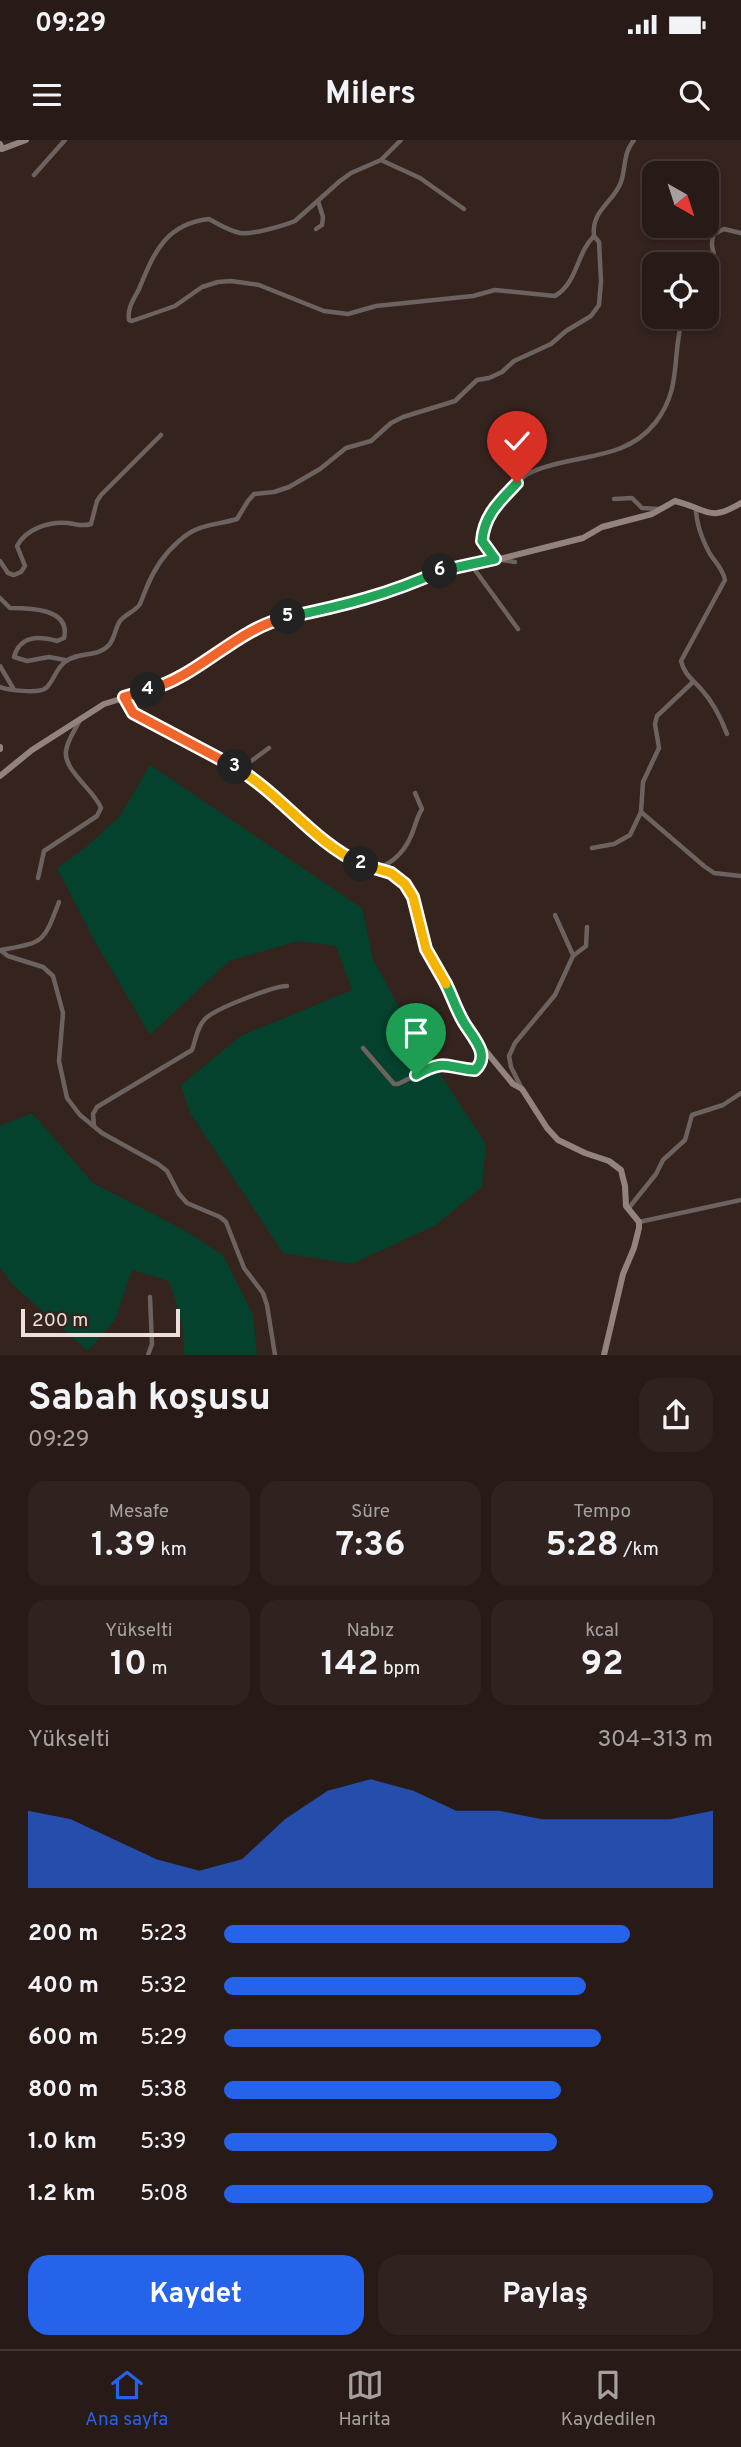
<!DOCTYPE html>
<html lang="tr">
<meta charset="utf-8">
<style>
:root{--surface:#281a16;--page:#30231f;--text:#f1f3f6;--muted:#a5a1a1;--line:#443835;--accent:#2563eb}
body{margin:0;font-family:Overpass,sans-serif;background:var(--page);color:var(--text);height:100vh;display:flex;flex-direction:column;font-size:26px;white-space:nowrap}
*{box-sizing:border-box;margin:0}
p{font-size:23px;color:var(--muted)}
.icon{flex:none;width:38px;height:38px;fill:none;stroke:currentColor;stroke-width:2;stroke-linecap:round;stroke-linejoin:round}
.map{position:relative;height:1215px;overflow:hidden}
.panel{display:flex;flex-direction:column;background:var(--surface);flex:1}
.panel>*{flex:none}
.needle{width:46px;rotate:141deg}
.controls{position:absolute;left:642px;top:21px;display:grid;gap:14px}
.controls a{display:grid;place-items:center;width:77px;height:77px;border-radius:14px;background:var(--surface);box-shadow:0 4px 10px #0003,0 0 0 2px var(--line);font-size:35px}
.scale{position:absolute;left:21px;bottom:18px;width:159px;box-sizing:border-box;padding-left:7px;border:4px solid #ecdfdc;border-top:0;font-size:19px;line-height:24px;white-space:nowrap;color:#ecdfdc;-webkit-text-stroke:5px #35231e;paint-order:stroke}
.pin{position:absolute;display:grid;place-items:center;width:60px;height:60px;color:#fff;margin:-72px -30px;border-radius:50% 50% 50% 0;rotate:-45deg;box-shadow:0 0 7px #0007}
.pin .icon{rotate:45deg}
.km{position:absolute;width:35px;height:35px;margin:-18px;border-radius:50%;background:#222;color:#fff;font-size:19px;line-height:35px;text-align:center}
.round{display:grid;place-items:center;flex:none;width:74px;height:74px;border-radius:21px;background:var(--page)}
.head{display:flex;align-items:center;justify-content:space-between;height:119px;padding:0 28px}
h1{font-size:38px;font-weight:700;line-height:52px}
.figures{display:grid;grid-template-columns:repeat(3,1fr);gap:10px;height:119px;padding:7px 28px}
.figures div{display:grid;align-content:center;border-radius:18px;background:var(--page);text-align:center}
.figures b{font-size:35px;font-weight:700}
.figures small{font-size:19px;font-weight:400}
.figures p{font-size:19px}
.chart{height:196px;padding:14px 28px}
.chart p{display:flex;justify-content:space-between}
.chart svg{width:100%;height:126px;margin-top:7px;fill:var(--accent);opacity:.7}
.primary-button{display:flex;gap:14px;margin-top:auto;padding:14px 28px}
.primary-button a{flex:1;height:80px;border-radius:21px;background:var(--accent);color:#fff;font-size:28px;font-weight:700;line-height:80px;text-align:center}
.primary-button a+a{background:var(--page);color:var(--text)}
ul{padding:0 28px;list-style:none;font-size:23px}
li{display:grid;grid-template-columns:112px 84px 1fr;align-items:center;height:52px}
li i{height:18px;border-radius:9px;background:var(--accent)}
.status{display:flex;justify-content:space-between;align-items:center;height:49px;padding:0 35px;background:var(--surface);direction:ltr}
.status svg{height:19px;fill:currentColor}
header{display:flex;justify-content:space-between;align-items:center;height:91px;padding:0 28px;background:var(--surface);font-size:32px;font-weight:700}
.tabs{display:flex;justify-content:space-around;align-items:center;height:98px;border-top:2px solid var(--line);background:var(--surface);font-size:19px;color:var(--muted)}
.tabs a{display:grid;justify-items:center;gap:4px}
.tabs .active{color:var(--accent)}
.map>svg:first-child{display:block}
.green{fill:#04422d}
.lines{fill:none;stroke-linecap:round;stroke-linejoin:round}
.street{stroke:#6c6260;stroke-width:4.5}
.secondary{stroke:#93837f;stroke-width:6}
.split-1-casing{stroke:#fff;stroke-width:14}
.split-2-casing{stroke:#fff;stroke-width:14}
.split-3-casing{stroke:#fff;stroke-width:14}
.split-4-casing{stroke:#fff;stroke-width:14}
.split-5-casing{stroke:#fff;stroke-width:14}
.split-6-casing{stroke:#fff;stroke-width:14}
.split-7-casing{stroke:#fff;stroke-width:14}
.split-1{stroke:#22a559;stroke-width:9}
.split-2{stroke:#f5b400;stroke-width:9}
.split-3{stroke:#f5b400;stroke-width:9}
.split-4{stroke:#f0652b;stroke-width:9}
.split-5{stroke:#f0652b;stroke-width:9}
.split-6{stroke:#22a559;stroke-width:9}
.split-7{stroke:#22a559;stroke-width:9}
</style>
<div class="status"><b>09:29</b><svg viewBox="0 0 49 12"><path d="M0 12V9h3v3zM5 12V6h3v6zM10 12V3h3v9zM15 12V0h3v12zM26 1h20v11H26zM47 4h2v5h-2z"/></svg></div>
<header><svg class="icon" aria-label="menu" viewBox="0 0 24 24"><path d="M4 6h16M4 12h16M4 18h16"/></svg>Milers<svg class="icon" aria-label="search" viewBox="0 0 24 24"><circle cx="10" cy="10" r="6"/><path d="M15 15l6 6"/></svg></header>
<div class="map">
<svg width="741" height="1215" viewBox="0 0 741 1215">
<rect width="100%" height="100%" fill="#35231e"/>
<g class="green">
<path d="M 150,625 L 362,768 L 373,819 L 411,890 L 486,1004 L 482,1047 L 436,1085 L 352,1124 L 283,1113 L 190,973 L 181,945 L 241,896 L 352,850 L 336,806 L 298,801 L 229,821 L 150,895 L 94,800 L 57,728 L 86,707 L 120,676 Z"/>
<path d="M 32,973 L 93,1043 L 182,1089 L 223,1115 L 253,1175 L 257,1215 L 184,1215 L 182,1182 L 169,1141 L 132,1130 L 115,1180 L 88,1211 L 15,1147 L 0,1128 L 0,986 Z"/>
</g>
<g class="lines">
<g class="street">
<path d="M 381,20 L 420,38 L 464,69"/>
<path d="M 34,35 L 65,0"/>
<path d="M 316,89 L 322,85 L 323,77 L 318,61"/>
<path d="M 594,96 C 591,70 614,62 621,42 C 626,27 623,13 634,0"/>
<path d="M 707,142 C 725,118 706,112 714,94 L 724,89 L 741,93"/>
<path d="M 614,359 L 632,358 L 642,368 L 659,369"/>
<path d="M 696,368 C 696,383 703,401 710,414 C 716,423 723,429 725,440 L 681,521 C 684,534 692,539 701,549 C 712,561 721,578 727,594"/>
<path d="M 0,421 L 8,433 L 14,435 L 21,432 L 25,426 L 17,406 C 26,389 49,381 68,383 C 77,384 82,387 91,384 L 97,361 L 101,355 L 161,295"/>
<path d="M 515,422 L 495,419 L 482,401 C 484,381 493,369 506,355 C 514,346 523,335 534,331 C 576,313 624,322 655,283 C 683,248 671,214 683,177"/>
<path d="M 472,426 L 518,489"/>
<path d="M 0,458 L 10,468 C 29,468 71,468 64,498 L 57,501 C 39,496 20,495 14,517 L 27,521 L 49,517 L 65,520"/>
<path d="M 0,526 L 13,548"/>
<path d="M 0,547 C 8,550 39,554 46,548 C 54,541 56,528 65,522 C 78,511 97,518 109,505 C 115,498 115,488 120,481 C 125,474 136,471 140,464 C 142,459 144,454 146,449 C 153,431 164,414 179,401 C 199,383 214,386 237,379 L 248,361 L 254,354 L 274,352 L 289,347 L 320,329 L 346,308 L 371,301 L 391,283 L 403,277 L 455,261 L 477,240 L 489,238 L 502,232 L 514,221 L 551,204 L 566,191 L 591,176 L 599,165 L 601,141 L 599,102 L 594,96 C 576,114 578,142 555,156 L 495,150 L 473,156 L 376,166 L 348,174 L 324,171 L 259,145 L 231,141 L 218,142 L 202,147 L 175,166 L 132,181 L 129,180 C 127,168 134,159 139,149 C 154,113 165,84 209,79 C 218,84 229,91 240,93 C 251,95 283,86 295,81 L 340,41 L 351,33 L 381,20 L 401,0"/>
<path d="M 239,630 L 269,608"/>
<path d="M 641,672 L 704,726 L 714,733 L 741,736"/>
<path d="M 592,708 L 614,704 L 630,695 L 641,672 L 643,642 L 659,608 L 655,584 L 657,576 L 693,542"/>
<path d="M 377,728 C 395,723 407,708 413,691 C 416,683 417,677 422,669 L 415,653"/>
<path d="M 38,738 L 44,711 L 97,676 L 101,668 C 95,651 63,630 66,611 C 67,601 75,590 80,580"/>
<path d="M 555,775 L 573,815"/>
<path d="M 0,810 L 8,816 L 43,827 L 53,836 L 63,873 L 59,921 L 67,958 L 80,975 L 102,993 L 158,1024 L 167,1031 L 179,1054 L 187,1063 L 220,1077 L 226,1082 L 244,1128 L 263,1153 L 267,1165 L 275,1215"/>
<path d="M 1,810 C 44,802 43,804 59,762"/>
<path d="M 363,908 L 394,944 L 398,944 L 439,924 L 449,924 L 475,930 C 484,923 482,915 478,905"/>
<path d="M 522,949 L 511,927 L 509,916 L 515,903 L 555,855 L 573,816 L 586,806 L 587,787"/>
<path d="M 94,986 L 93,974 L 97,967 L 192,910 C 196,899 197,887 205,879 C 214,869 274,846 287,846"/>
<path d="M 628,1069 L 656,1034 L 663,1020 L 685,1000 L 692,975 L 723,965 L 741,953"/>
<path d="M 639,1082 L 741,1060"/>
<path d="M 148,1215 L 152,1204 L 150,1157"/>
</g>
<g class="secondary">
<path d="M 0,4 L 2,9 L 26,0"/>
<path d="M 124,557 L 127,565 L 142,579 L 210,613 L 255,641 L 278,658 L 318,698 L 339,712 L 364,726 L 382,730 L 399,737 L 413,757 L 426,809 L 463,881 L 475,898 L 513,944 L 522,949 L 547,988 L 558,1000 L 585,1013 L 609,1021 L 621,1030 L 625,1046 L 626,1066 L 639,1082 L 639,1088 L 634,1108 L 623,1134 L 604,1215"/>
<path d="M 0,607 L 0,609"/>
<path d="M 0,636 L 32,610 L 104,564 L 153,549 L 183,536 L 228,504 L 255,489 L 283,478 L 348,464 L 401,449 L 447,429 L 472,426 L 583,398 L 602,387 L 652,374 L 675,361 C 708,369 708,383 741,363"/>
</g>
</g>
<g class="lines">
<defs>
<path id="split-1" d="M 416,935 C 446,918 446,928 475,930 C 492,914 471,896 463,881 C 456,869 452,856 446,844"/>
<path id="split-2" d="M 361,724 L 391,733 L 405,744 L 413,757 L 426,809 L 446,844"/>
<path id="split-3" d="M 235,627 C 282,655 312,701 361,724"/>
<path id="split-4" d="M 148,550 L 124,557 L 133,573 L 235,627"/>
<path id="split-5" d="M 148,550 C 200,536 235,489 288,477"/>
<path id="split-6" d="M 288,477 C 342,466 390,454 440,431"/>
<path id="split-7" d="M 440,431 L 495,419 L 482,401 C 484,375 500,361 517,343"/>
</defs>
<use href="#split-1" class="split-1-casing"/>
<use href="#split-2" class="split-2-casing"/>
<use href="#split-3" class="split-3-casing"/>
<use href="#split-4" class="split-4-casing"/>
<use href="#split-5" class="split-5-casing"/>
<use href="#split-6" class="split-6-casing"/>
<use href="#split-7" class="split-7-casing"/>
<use href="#split-1" class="split-1"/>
<use href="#split-2" class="split-2"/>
<use href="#split-3" class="split-3"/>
<use href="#split-4" class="split-4"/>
<use href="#split-5" class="split-5"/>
<use href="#split-6" class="split-6"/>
<use href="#split-7" class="split-7"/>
</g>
</svg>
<div class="controls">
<a><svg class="needle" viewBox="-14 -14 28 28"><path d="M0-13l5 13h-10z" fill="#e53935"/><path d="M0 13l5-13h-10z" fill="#a5a1a1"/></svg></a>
<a><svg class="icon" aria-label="locate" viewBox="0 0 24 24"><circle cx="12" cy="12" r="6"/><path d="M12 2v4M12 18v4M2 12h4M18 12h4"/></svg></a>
</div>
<div class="scale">200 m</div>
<div class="pin" style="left:416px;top:935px;background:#1e9e55"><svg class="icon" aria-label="arrive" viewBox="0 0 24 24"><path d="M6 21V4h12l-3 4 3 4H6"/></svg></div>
<div class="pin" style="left:517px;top:343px;background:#d93025"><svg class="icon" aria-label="check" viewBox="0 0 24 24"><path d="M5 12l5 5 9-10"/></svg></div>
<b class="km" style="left:361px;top:724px">2</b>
<b class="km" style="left:235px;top:627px">3</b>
<b class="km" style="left:148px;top:550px">4</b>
<b class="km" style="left:288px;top:477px">5</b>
<b class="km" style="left:440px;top:431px">6</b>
</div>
<section class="panel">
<div class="head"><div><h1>Sabah koşusu</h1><p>09:29</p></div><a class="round"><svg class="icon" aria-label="share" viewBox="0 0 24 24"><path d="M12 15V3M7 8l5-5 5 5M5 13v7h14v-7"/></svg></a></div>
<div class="figures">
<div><p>Mesafe</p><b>1.39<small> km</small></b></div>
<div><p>Süre</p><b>7:36</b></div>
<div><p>Tempo</p><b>5:28<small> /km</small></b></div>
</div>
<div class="figures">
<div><p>Yükselti</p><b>10<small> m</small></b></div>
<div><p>Nabız</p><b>142<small> bpm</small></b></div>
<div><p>kcal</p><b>92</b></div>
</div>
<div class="chart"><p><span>Yükselti</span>304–313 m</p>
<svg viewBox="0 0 160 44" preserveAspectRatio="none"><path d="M0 44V17L10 20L20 27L30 34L40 38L50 34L60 20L70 10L80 6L90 10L100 17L110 17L120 20L130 20L140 20L150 20L160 17V44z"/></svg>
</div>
<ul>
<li><b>200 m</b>5:23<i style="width:83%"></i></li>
<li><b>400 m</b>5:32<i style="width:74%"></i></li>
<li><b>600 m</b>5:29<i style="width:77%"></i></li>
<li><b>800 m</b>5:38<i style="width:69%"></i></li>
<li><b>1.0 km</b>5:39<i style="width:68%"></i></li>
<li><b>1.2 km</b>5:08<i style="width:100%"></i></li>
</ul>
<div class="primary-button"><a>Kaydet</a><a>Paylaş</a></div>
</section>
<nav class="tabs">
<a class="active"><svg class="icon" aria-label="home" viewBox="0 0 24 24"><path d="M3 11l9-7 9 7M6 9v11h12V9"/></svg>Ana sayfa</a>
<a><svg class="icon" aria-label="map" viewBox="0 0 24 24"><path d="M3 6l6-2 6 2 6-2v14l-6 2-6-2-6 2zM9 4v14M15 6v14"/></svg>Harita</a>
<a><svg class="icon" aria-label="saved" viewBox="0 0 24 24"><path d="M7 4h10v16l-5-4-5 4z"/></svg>Kaydedilen</a>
</nav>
